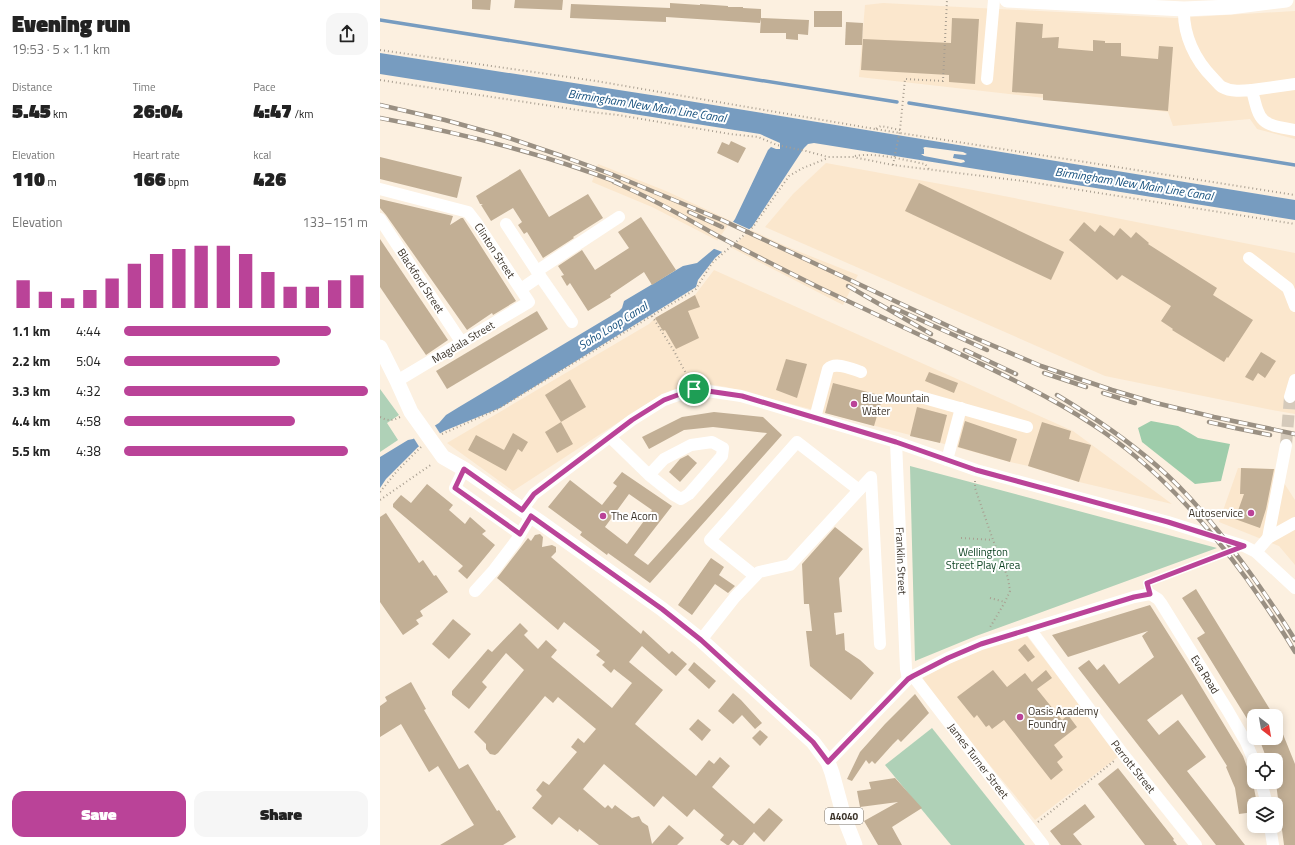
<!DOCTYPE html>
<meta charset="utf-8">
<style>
:root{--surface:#fff;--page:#f6f6f6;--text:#222;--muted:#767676;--accent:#ba4398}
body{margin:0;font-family:"Titillium Web",sans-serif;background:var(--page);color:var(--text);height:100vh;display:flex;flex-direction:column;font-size:15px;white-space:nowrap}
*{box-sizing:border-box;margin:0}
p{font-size:13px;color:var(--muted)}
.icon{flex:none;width:22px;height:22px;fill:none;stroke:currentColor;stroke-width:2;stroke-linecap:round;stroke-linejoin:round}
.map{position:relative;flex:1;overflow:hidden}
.details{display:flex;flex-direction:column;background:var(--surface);width:380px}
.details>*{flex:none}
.needle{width:26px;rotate:149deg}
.fabs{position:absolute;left:867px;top:709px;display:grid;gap:8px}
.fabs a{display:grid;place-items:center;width:36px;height:36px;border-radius:8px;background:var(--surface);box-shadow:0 2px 10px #0003;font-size:20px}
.pin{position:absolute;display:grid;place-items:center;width:34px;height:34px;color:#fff;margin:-17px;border:2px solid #fff;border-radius:50%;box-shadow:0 1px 4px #0007}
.round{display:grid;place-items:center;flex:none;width:42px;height:42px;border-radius:12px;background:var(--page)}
.overview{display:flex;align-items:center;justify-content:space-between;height:68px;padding:0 12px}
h1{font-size:22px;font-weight:800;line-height:30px}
.metrics{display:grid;grid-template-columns:repeat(3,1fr);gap:6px;height:68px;padding:4px 12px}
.metrics div{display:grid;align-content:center}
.metrics b{font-size:20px;font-weight:800}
.metrics small{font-size:11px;font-weight:400}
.metrics p{font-size:11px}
.chart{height:112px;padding:8px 12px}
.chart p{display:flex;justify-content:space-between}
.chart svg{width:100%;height:72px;margin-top:4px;stroke:var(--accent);stroke-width:6}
.action{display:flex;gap:8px;margin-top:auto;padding:8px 12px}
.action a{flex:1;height:46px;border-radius:12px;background:var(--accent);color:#fff;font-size:16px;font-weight:800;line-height:46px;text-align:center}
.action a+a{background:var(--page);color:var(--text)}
ul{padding:0 12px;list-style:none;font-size:13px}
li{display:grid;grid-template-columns:64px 48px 1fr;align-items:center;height:30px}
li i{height:10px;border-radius:5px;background:var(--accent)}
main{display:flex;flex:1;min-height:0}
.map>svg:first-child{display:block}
.built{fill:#fbe7cd}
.green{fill:#afd1b7}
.forest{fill:#9fcdab}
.water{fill:#779cc0;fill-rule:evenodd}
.pier{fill:#fcf0e0}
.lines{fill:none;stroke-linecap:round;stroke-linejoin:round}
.stream{stroke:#779cc0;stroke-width:3.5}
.building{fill:#c2af95;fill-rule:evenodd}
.minor-tunnel{stroke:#d5cabb;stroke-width:12;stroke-dasharray:12 6;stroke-linecap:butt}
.path{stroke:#a99f91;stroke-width:2;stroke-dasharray:1 3;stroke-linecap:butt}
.minor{stroke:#fff;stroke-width:12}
.major{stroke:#fff;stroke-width:15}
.rail-casing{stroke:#9a9083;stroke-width:4.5}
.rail{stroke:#fff;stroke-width:3;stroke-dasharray:9;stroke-linecap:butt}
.route-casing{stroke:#fff;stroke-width:8}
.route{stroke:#ba4398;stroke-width:5}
.poi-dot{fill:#ba4398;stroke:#fff;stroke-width:1.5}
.labels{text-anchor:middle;stroke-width:4;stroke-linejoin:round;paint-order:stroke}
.shield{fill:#fff;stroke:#767069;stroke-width:1}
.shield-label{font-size:10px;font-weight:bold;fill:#3b3329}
.street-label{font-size:11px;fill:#3b3329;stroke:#fff}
.poi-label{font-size:11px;fill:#3b3329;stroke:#fff;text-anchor:start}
.park-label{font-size:11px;fill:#0f4424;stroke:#fff}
.water-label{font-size:12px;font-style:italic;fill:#15507e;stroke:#fff}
</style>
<main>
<section class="details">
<div class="overview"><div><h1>Evening run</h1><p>19:53 · 5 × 1.1 km</p></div><a class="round"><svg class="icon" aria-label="share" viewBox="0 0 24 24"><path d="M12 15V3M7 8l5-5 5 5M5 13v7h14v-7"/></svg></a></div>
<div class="metrics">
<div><p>Distance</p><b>5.45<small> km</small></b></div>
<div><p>Time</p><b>26:04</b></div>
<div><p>Pace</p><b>4:47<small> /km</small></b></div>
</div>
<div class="metrics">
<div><p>Elevation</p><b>110<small> m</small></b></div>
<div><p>Heart rate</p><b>166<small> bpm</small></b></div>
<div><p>kcal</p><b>426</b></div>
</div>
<div class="chart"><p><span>Elevation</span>133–151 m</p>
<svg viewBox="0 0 160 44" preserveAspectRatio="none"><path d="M5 44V27M15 44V34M25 44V38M35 44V33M45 44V26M55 44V17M65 44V11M75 44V8M85 44V6M95 44V6M105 44V11M115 44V22M125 44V31M135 44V31M145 44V27M155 44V24"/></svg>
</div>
<ul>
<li><b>1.1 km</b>4:44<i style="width:85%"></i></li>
<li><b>2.2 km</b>5:04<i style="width:64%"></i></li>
<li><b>3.3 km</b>4:32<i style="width:100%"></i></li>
<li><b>4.4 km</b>4:58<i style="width:70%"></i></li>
<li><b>5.5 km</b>4:38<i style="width:92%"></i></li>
</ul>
<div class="action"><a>Save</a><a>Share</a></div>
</section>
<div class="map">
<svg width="915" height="845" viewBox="0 0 915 845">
<rect width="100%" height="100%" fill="#fcf0e0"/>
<g class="built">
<path d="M 503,3 L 796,18 L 915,11 L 915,139 L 877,129 L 870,119 L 793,126 L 788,112 L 479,77 L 485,5 Z"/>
<path d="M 446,163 L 588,189 L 915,253 L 915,414 L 892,410 L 725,376 L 385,227 L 413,194 Z"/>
<path d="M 218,164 L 286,191 L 410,248 L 478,275 L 463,305 L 272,207 L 212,182 Z"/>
<path d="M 334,270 L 693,431 L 792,504 L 699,482 L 648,466 L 630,462 L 576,447 L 346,387 L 315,382 L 282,394 L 133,491 L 67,443 L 269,324 L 275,318 L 315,295 Z"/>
<path d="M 858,468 L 895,469 L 915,500 L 915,565 L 899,546 L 839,522 Z"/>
<path d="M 646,635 L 739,756 L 655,820 L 539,679 L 601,648 Z"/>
</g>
<g class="green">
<path d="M 0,389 L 19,415 L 7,423 L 18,440 L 0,452 Z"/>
<path d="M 530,466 L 837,548 L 596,636 L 535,661 Z"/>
<path d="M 552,728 L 645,845 L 571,845 L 505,765 Z"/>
</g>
<path class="forest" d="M 771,421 L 798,426 L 818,438 L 850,444 L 841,481 L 815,484 L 762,442 L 758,428 Z"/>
<path class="water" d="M 0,53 L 284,97 L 915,200 L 915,220 L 434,143 L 428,144 L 424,148 L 372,227 L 335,258 L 318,280 L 316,287 L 120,408 L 64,431 L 38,447 L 6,479 L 0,488 L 0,457 L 28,440 L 33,439 L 59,423 L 66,415 L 79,407 L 239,311 L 242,308 L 244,301 L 303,266 L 317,263 L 335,248 L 355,219 L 388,150 L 391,147 L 396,149 L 400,149 L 400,143 L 380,134 L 0,74 ZM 545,147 L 583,152 L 587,154 L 585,155 L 574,154 L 573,158 L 584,160 L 585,162 L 581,163 L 544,156 L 541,154 L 544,154 L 544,149 L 543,148 Z"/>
<g class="pier">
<path d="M 351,221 L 371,230 L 345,253 L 332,248 Z"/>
<path d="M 54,424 L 61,435 L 40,448 L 33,437 Z"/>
</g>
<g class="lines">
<g class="stream">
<path d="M 0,20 L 517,102"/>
<path d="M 529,103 L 915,165"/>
</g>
</g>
<g class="building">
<path d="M 92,0 L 111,0 L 110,10 L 92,9 Z"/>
<path d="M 135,0 L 183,0 L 182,10 L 134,8 Z"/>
<path d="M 290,3 L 320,5 L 320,4 L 348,6 L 348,7 L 363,7 L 363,8 L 381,9 L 381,18 L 429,20 L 428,35 L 418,34 L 418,40 L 406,39 L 406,33 L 380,33 L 381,19 L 380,23 L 286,17 L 286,22 L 190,18 L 191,4 L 290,8 Z"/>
<rect x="434" y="11" width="28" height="16"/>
<path d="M 572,18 L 599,19 L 595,84 L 569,82 L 569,75 L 481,70 L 483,39 L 571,43 Z"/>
<path d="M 466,22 L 483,23 L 482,45 L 465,45 Z"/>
<path d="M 636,22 L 663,24 L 662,38 L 679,37 L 678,48 L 713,51 L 713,40 L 725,41 L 725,43 L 741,43 L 741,56 L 778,59 L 779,46 L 793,47 L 788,111 L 663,100 L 663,94 L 632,92 Z"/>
<path d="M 351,141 L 366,148 L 358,163 L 337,153 L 342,142 L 349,145 Z"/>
<path d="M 0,157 L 82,177 L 77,198 L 0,179 Z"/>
<path d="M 140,169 L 169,217 L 208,194 L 223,218 L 193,237 L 194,238 L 163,258 L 147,232 L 144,234 L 138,225 L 142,222 L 133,208 L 111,221 L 101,205 L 103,204 L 100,204 L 96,196 Z"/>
<path d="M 539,183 L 684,252 L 671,280 L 525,211 Z"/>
<path d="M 0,199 L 73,216 L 70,225 L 81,218 L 83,218 L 136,301 L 113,315 L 112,313 L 87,330 L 6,215 L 0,208 Z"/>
<path d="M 261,217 L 296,270 L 272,285 L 264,272 L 230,295 L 231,297 L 208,311 L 190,283 L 187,286 L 181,276 L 184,275 L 178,266 L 202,250 L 215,270 L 249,248 L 238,232 Z"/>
<path d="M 704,222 L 715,232 L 720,225 L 734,236 L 740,228 L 751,238 L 756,232 L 769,243 L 768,244 L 837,288 L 833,295 L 873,320 L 848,358 L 847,357 L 844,362 L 792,330 L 793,329 L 781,321 L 791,306 L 742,275 L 737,280 L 689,240 Z"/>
<path d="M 0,239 L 68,340 L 46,355 L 0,287 Z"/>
<path d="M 315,295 L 320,307 L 308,311 L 319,338 L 296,349 L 285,330 L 283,331 L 275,318 Z"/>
<path d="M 157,311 L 168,329 L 67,389 L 56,371 Z"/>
<path d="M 881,352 L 896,361 L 885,378 L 878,373 L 873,381 L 865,377 Z"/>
<path d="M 406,359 L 427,364 L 417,398 L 396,390 Z"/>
<path d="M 549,372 L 578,383 L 574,393 L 545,381 Z"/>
<path d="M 190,379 L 206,407 L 181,422 L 165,395 Z"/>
<path d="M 453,383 L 503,396 L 494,426 L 445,413 Z"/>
<path d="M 537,407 L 567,415 L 560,443 L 530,436 Z"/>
<path d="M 334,412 L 383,417 L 402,435 L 270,583 L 228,553 L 227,555 L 200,535 L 202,532 L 168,507 L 190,480 L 222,505 L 237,486 L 233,483 L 242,472 L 292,506 L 254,555 L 268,565 L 387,433 L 333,427 L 304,430 L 269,449 L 262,437 L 302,417 ZM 249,494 L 272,510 L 247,544 L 225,527 Z"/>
<path d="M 585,421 L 637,439 L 630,462 L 578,447 Z"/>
<path d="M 181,422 L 193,444 L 177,453 L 165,432 Z"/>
<path d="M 662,422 L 691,431 L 689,439 L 711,445 L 699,482 L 648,466 Z"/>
<path d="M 133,433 L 148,442 L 142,452 L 138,449 L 126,471 L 88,450 L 96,435 L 124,450 Z"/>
<path d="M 308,455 L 317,463 L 300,482 L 289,472 L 300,459 Z"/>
<path d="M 861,468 L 894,469 L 886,509 L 880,528 L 855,519 L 864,494 L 860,494 Z"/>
<path d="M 47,484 L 73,505 L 69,510 L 85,524 L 90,517 L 106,531 L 102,534 L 115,545 L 87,579 L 78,571 L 83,566 L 13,507 L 13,504 L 21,495 L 31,503 Z"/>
<path d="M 6,513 L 39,563 L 43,560 L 54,576 L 56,575 L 68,592 L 40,611 L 43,616 L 36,620 L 39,624 L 23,635 L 0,602 L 0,517 Z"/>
<path d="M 455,527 L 483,549 L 459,578 L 462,612 L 454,613 L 456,635 L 464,633 L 465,650 L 480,660 L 494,673 L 471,700 L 430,666 L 426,631 L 432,631 L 429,604 L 424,604 L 422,564 Z"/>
<path d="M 160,534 L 163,537 L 162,547 L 172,545 L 176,547 L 176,552 L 171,557 L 261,634 L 263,630 L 289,654 L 292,651 L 307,664 L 296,676 L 262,646 L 249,662 L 283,690 L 255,724 L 316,776 L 329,760 L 334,764 L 340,757 L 350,766 L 332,787 L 374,824 L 389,808 L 403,820 L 384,842 L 374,832 L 363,845 L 359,845 L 353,840 L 349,845 L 347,845 L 340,840 L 344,835 L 314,809 L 307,817 L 283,796 L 274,807 L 224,764 L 203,789 L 225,808 L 228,805 L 232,809 L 235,805 L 252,818 L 259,816 L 262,822 L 268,826 L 272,844 L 289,825 L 304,838 L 297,845 L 219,845 L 199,829 L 198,832 L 179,817 L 172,825 L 152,808 L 162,796 L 156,790 L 163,781 L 169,785 L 197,752 L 191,747 L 198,738 L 204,743 L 216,729 L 178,697 L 173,703 L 165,696 L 118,753 L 115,755 L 110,754 L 106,749 L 106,744 L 94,732 L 144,670 L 126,653 L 102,682 L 107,687 L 89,709 L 72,695 L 72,691 L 108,649 L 112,652 L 140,623 L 148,631 L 144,635 L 158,649 L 166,640 L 177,650 L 171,657 L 232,708 L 252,683 L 234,669 L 231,673 L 222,665 L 225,662 L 216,655 L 220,651 L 184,622 L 178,630 L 117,578 L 148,538 L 151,541 L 155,535 Z"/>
<path d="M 331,558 L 344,567 L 339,575 L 355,586 L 348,593 L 335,584 L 312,615 L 298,605 Z"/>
<path d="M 816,589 L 894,716 L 874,716 L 874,730 L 817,638 L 825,633 L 802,598 Z"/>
<path d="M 770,605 L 808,665 L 863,756 L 873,783 L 877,804 L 874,804 L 874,812 L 859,814 L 855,788 L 846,767 L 847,766 L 802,694 L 767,720 L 779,735 L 798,720 L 826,757 L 807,771 L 865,845 L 836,845 L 698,668 L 709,660 L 717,670 L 724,664 L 739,684 L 774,657 L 762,636 L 768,631 L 688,657 L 672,635 Z"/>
<path d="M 73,619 L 91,634 L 69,659 L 52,644 Z"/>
<path d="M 645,644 L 655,657 L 648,662 L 638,650 Z"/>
<path d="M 314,662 L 336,681 L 329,689 L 308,670 Z"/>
<path d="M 613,670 L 627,687 L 645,673 L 652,682 L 666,670 L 672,678 L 657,689 L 682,720 L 688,715 L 697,727 L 674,745 L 683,757 L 677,762 L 683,770 L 671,780 L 624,720 L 612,729 L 609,725 L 606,727 L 597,715 L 594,718 L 577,697 Z"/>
<path d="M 31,682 L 46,709 L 44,710 L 79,769 L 88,764 L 117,811 L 119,810 L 136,837 L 123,845 L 60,845 L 94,825 L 58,766 L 49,772 L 21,724 L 0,737 L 0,706 L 7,701 L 5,697 Z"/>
<path d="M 353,693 L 361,700 L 382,723 L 375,729 L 362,715 L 353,724 L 338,711 Z"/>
<path d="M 535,694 L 549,713 L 521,742 L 518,739 L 513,744 L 495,764 L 492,761 L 489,764 L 486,760 L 472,781 L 467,779 L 480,752 L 505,724 Z"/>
<path d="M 896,717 L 915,764 L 915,845 L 904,845 L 896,783 L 896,760 L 887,760 L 879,738 L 896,738 Z"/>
<path d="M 318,719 L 331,730 L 322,741 L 309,729 Z"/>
<path d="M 380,730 L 388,737 L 380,746 L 372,738 Z"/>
<path d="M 738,768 L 794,839 L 793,840 L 797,845 L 765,845 L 718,784 Z"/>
<path d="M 515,778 L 542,808 L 512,827 L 522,845 L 498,845 L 484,821 L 518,802 L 480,807 L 477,791 L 491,789 L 489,782 Z"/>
<path d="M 705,804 L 715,817 L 693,834 L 702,845 L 681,845 L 670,831 Z"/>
</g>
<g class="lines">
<path class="minor-tunnel" d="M 906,445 L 910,397"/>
<g class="path">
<path d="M 0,50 L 216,81 L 495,129"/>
<path d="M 0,80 L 211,112 L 238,115 L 350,134 L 378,137 L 397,145 L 426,151 L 448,157 L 473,157 L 513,165 L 643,181 L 915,224"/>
<path d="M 520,130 L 501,126 L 495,129 L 915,195"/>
<path d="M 475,156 C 495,152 524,160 545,164 L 549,169"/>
<path d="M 513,165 L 520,130 L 525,79 L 563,81 L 567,0"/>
<path d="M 272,316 L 294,351 L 309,379"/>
<path d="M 0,417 C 8,421 12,421 20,417"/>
<path d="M 62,434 L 116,410 L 316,289 L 332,263 L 373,227 L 409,176 L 423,168 L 448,158"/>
<path d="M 595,481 L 595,488 L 613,540 L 628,578 L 630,591 L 625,602 L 609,629"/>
<path d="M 0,492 L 17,471 L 41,447"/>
<path d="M 0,500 L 52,464"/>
<path d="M 581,538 L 613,540"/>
<path d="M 770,582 L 846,553"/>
<path d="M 610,598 L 625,602"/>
<path d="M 658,822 L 734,761"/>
</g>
<g class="minor">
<path d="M 804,9 C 803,35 815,60 833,78 C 836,81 839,85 842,87 C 851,92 862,91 872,90 C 880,124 881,124 915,130"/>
<path d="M 607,79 L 614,0"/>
<path d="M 872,90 L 915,84"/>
<path id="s1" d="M 0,189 L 88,212 L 98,225 L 149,302 L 17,381"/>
<path id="s2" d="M 0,219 L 82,343"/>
<path d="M 126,224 L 160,276 L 141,289"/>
<path d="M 869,258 L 908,288 L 915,306"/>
<path d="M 157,271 L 239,217"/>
<path d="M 160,276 L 192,322"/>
<path d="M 537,396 L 647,427"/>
<path d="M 910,397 L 915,380"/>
<path d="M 435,418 L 448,369 C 455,361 472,369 481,372"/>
<path d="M 230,437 L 269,475 L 284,459 L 311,445 L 332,442 L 343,448 L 342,456 L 309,494 L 301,499 L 294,495 L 269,475"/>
<path id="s3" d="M 516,442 L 526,669 L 528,679"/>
<path d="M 567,460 L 581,408"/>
<path d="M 84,469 L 75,488 L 140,534"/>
<path d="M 142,510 L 154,494 L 252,420 L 284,400 L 314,389 L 361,396 L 516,442 L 596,470 L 788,522 L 864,546 L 876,552 L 915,588"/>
<path d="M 888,538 L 915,523"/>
<path d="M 876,552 L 888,538 L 906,445"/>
<path d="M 375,576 L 330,540 L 417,442 L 479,490"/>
<path d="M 95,591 L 114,570 L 136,541 L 151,516"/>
<path id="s4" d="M 650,629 L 743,754 L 816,845"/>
<path d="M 321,640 L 355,597 L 379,572 L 410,565 L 491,477 L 500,644"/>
<path id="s5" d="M 533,676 L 663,845"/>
<path id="s6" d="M 448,762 L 528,679 L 533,676 L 568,658 L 601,644 L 754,597 L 770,594 L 778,599 L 781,603 L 848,711 L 866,742 L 874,761"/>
<path d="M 881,782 L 887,804"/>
<path d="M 890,826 L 893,845"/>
</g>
<g class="major">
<path d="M 627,0 L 804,9 L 850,7 L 906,0"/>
<path d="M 0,347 L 17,381 L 31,412 L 63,457 L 84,469 L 160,522 L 282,609 L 321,640 L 433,742 L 448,762 L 452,773 L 464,817 L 475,845"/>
</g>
<defs>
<g id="rail">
<path d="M 0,105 L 65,120 L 126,137 L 182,156 L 231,174 L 342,220 L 581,332 L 661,366 L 732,390 L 776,403 L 834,417 L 915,434"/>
<path d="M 0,118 C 81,133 162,153 239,183"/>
<path d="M 234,182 C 269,197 303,216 336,235 C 370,253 404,270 438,287 C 490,312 543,336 595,361 C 640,383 684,404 725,433 C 781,472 826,523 866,578 C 883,602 900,626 915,652"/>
<path d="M 309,212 L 342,227"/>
<path d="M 468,286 L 551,334"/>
<path d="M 512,307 L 607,350"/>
<path d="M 585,350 L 636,374"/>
<path d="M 664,373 L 706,387"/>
<path d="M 723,393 L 755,403"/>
<path d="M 677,395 C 712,416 745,438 776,465 C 813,497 844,537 873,577 C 887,597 902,618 915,640"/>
<path d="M 829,422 L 855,428 L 890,435"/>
</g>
</defs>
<use href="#rail" class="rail-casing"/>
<use href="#rail" class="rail"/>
</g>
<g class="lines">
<defs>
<path id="route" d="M 314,389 L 362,396 L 516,442 L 596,470 L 788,522 L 864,546 L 767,583 L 770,594 L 754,597 L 601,644 L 568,658 L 533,676 L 528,679 L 448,762 L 433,742 L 321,640 L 282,609 L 151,516 L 140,534 L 75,488 L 84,469 L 142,510 L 154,494 L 252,420 L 284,400 Z"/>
</defs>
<use href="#route" class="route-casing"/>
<use href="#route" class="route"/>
</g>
<g class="poi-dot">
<circle cx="474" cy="404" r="4"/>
<circle cx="871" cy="513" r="4"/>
<circle cx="223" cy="516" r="4"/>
<circle cx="640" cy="717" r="4"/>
</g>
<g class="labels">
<rect class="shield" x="445" y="808" width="38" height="16" rx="3"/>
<g class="shield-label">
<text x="464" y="820">A4040</text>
</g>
<g class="street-label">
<text dy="4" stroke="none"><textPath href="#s1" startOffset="138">Clinton Street</textPath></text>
<text dy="4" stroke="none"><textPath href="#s2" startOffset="74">Blackford Street</textPath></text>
<text transform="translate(83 342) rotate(-31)" y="4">Magdala Street</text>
<text dy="4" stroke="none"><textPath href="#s3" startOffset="119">Franklin Street</textPath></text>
<text dy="4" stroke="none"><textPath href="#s6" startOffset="471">Eva Road</textPath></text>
<text dy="4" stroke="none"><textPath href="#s5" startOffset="107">James Turner Street</textPath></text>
<text dy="4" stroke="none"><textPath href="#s4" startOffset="172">Perrott Street</textPath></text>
</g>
<g class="poi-label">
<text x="482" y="402">Blue Mountain<tspan x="482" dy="13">Water</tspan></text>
<text x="863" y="517" text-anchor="end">Autoservice</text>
<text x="231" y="520">The Acorn</text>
<text x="648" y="715">Oasis Academy<tspan x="648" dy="13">Foundry</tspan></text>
</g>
<g class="park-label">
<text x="603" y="556">Wellington<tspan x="603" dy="13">Street Play Area</tspan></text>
</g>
<g class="water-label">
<text transform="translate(267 106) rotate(9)" y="4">Birmingham New Main Line Canal</text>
<text transform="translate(754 184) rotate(9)" y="4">Birmingham New Main Line Canal</text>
<text transform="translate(233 326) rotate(-32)" y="4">Soho Loop Canal</text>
</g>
</g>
</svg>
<div class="fabs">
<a><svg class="needle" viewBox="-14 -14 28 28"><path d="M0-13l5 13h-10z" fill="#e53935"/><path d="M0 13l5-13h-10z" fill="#767676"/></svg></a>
<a><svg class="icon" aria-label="locate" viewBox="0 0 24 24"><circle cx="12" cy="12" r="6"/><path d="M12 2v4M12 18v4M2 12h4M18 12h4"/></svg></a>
<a><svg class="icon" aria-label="layers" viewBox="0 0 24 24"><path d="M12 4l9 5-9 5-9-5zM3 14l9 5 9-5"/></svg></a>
</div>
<div class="pin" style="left:314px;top:389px;background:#1e9e55"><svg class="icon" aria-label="arrive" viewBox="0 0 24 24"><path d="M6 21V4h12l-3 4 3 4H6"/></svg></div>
</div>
</main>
